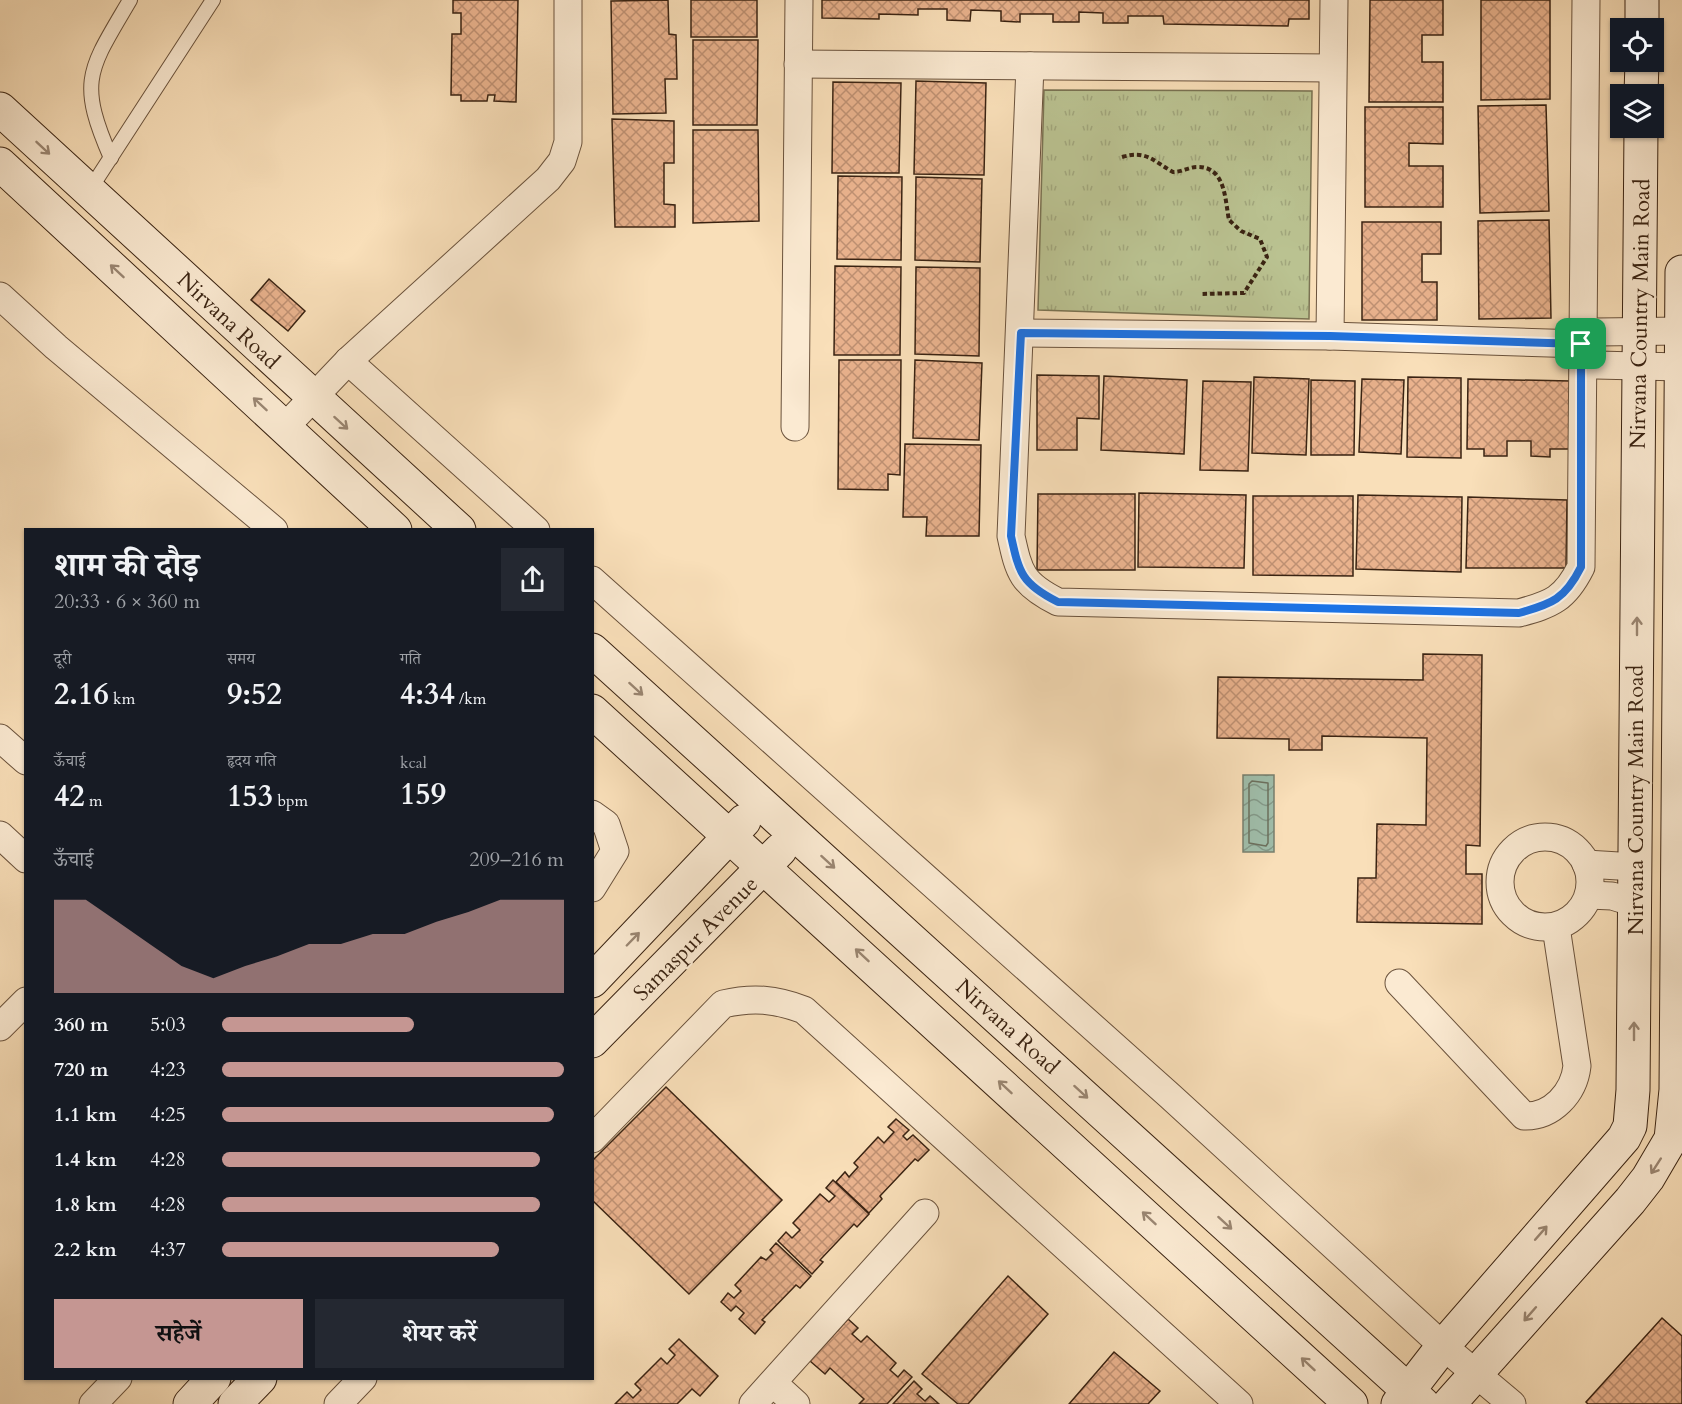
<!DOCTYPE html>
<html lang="hi">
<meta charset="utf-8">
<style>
:root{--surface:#171b24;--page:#242831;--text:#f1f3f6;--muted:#9ea1a6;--accent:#c59692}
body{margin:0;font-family:Cardo,"Noto Serif Devanagari",serif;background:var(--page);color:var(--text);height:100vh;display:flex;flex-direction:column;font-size:22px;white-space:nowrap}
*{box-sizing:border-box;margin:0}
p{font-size:20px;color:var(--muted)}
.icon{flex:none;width:33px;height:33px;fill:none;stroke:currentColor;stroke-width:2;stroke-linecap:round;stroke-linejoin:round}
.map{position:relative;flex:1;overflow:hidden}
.details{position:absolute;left:24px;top:528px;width:570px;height:852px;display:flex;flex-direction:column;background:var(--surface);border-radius:0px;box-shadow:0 2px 4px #0004}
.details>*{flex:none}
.tools{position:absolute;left:1610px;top:18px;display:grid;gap:12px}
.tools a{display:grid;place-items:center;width:54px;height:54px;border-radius:0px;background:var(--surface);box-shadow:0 2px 4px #0004;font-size:30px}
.pin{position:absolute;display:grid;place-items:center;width:51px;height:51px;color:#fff;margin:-26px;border-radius:12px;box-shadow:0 3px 9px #0006}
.round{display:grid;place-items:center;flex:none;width:63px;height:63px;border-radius:0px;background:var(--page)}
.summary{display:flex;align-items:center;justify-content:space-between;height:102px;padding:0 30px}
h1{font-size:33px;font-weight:700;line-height:45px}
.figures{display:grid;grid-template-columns:repeat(3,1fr);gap:9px;height:102px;padding:6px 30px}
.figures div{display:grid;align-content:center}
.figures b{font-size:30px;font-weight:700}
.figures small{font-size:16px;font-weight:400}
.figures p{font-size:16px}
.chart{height:168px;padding:12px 30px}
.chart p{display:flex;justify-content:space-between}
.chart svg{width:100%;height:108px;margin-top:6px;fill:var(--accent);opacity:.7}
.action{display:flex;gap:12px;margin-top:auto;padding:12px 30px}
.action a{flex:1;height:69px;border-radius:0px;background:var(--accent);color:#111;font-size:24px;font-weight:700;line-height:69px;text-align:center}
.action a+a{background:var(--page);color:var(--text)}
ul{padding:0 30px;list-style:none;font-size:20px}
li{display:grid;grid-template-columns:96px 72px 1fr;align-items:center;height:45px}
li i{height:15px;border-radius:8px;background:var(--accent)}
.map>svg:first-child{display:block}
.park{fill:url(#park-tufts);stroke:#7a7252;stroke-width:1.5}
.water{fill:url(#water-waves);stroke:#777f6d;stroke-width:1.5}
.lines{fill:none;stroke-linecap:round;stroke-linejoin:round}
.shore{stroke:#6c705e;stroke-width:1.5}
.building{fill:url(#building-cross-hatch);stroke:#3a2312;stroke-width:1.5}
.lane-casing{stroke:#6a523c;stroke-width:16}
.street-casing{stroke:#6a523c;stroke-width:29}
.secondary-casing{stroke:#3a2312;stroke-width:35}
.path{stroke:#3a2312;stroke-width:4;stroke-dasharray:4.5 3;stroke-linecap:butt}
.lane{stroke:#fbead2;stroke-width:14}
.street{stroke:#fbead2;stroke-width:27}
.secondary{stroke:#fbead2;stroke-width:33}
.oneway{stroke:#9a8672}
.route-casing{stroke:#fff;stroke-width:12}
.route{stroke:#1a73e8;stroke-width:8}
.labels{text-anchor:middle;stroke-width:4.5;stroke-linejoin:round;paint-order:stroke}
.street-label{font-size:22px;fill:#3a2312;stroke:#fbead2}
</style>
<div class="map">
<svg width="1682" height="1404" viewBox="0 0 1682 1404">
<defs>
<pattern id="park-tufts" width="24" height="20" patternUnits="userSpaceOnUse" patternTransform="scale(1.5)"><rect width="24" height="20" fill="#bac291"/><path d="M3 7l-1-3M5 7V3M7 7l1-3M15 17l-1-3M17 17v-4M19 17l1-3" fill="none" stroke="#a1a67c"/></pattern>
<pattern id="water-waves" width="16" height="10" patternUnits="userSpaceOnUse" patternTransform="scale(1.5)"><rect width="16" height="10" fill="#9fbdaa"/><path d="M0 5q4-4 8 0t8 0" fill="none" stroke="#839989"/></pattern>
<pattern id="building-cross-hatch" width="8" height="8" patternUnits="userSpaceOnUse" patternTransform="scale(1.5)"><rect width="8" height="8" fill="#e9b28d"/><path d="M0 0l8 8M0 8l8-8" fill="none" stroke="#be9072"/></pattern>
</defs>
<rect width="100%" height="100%" fill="#f9dfb9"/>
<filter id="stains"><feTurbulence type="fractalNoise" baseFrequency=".00333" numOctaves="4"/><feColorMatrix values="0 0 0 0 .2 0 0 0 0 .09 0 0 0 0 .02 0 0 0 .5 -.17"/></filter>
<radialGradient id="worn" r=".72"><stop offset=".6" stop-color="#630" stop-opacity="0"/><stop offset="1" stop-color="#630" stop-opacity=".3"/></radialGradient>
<path class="park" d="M 1044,90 L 1312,91 L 1309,319 L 1038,310 Z"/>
<rect class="water" x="1243" y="775" width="31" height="77"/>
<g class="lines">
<path class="shore" d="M 1252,781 L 1268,783 L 1268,843 L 1266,846 L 1249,843 L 1249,784 Z"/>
</g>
<g class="building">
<path d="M 453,0 L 518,0 L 516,102 L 494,101 L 495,95 L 488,95 L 487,101 L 461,101 L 461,95 L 451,95 L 452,34 L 461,34 L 461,13 L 453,13 Z"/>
<path d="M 668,0 L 669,34 L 676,35 L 677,79 L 665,79 L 666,113 L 613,114 L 611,1 Z"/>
<rect x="691" y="0" width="66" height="37"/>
<path d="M 822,0 L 1309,0 L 1309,19 L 1289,19 L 1288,26 L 1164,24 L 1163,16 L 1128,16 L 1128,23 L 1103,23 L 1103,13 L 1079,12 L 1079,22 L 1053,22 L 1053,14 L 1020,14 L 1020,22 L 1001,21 L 1001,11 L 971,10 L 970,21 L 947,20 L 947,9 L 918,9 L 918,15 L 879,14 L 879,19 L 822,18 Z"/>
<path d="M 1370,0 L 1443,0 L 1443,35 L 1422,35 L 1422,62 L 1443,62 L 1443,102 L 1369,102 Z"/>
<path d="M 1481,0 L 1550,0 L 1550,99 L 1481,100 Z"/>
<path d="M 693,40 L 758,40 L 757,125 L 693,125 Z"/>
<path d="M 916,81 L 986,83 L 984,175 L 914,174 Z"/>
<path d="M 833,82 L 901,83 L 899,173 L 832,173 Z"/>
<path d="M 1546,105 L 1549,211 L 1480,213 L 1478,106 Z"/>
<path d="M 1365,107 L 1443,107 L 1443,144 L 1409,143 L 1409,166 L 1443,166 L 1443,207 L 1365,207 Z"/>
<path d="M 612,119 L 674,121 L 674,163 L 664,163 L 664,204 L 675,205 L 675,227 L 615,227 Z"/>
<path d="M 693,130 L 758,130 L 759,221 L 693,223 Z"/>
<path d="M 838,176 L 902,177 L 901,260 L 837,259 Z"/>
<path d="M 916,177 L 982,179 L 980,262 L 915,260 Z"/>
<path d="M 1549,220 L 1551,318 L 1479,319 L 1478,221 Z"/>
<path d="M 1362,222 L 1441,222 L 1441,254 L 1422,254 L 1422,282 L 1437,282 L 1437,320 L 1362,320 Z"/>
<path d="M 835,266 L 901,267 L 900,355 L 834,355 Z"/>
<path d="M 916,267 L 980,268 L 979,356 L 915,354 Z"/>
<path d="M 269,279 L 305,311 L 288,331 L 251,300 Z"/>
<path d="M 839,360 L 901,360 L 900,475 L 888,474 L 888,490 L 838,489 Z"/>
<path d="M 915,360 L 982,363 L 979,440 L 913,438 Z"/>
<path d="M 1037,375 L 1099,376 L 1099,419 L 1077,418 L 1077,450 L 1037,450 Z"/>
<path d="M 1104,376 L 1187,380 L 1184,454 L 1101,450 Z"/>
<path d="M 1254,377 L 1309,379 L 1306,455 L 1252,453 Z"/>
<path d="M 1408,377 L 1461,378 L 1461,458 L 1407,457 Z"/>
<path d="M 1362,379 L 1404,380 L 1401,454 L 1359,452 Z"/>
<path d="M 1468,379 L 1570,381 L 1569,449 L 1550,449 L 1550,457 L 1531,456 L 1531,441 L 1507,441 L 1507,456 L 1484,456 L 1484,449 L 1467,449 Z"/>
<path d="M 1311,380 L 1355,381 L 1354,455 L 1311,455 Z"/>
<path d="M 1203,381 L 1251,382 L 1248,471 L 1200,470 Z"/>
<path d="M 905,444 L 981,445 L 979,536 L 926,536 L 927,517 L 903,517 Z"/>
<path d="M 1139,493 L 1246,495 L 1244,568 L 1138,567 Z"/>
<path d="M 1038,494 L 1135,494 L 1135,570 L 1037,570 Z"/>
<path d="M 1358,495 L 1462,497 L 1461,572 L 1356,569 Z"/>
<path d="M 1253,496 L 1353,496 L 1353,576 L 1253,575 Z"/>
<path d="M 1468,497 L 1567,500 L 1566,568 L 1466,568 Z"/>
<path d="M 1423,654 L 1482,655 L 1480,846 L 1466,845 L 1466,874 L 1482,874 L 1482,924 L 1357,922 L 1358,878 L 1376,878 L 1377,824 L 1426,825 L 1427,738 L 1322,736 L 1322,750 L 1289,750 L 1289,739 L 1217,738 L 1218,677 L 1423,680 Z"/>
<path d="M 666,1087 L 782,1200 L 689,1294 L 592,1200 L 592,1161 Z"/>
<path d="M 896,1119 L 909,1130 L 903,1136 L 907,1140 L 913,1135 L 929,1150 L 918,1161 L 915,1159 L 880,1196 L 882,1199 L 869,1213 L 836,1182 L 845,1172 L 849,1177 L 858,1167 L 854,1163 L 878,1137 L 884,1143 L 894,1132 L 888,1127 Z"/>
<path d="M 833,1180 L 869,1214 L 857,1227 L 854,1224 L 820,1260 L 823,1262 L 812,1274 L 778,1241 L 786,1232 L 792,1238 L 800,1230 L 793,1223 L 820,1194 L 829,1202 L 835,1196 L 826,1188 Z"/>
<path d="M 776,1243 L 811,1276 L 800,1288 L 796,1285 L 762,1320 L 765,1322 L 755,1334 L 739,1319 L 744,1313 L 736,1306 L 731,1311 L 721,1302 L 728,1293 L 734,1298 L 741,1291 L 735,1285 L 761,1257 L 766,1260 L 773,1253 L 770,1250 Z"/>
<path d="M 1008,1276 L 1048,1314 L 968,1404 L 958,1404 L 922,1374 Z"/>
<path d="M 1662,1318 L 1682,1336 L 1682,1404 L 1588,1404 L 1586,1402 Z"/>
<path d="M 848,1319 L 858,1328 L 852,1334 L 861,1342 L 867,1336 L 896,1363 L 890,1370 L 898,1377 L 904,1370 L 912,1377 L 887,1404 L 859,1404 L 864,1399 L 830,1368 L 825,1374 L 810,1361 Z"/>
<path d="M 679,1339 L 718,1376 L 700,1396 L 692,1389 L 677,1404 L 615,1404 L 627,1392 L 633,1398 L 641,1390 L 635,1384 L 661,1358 L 667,1364 L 675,1355 L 669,1349 Z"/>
<path d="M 1114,1352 L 1160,1391 L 1148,1404 L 1069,1404 Z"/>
<path d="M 914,1381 L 922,1389 L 917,1394 L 925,1401 L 930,1396 L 939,1404 L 893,1404 Z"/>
</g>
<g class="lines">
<defs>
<g id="lane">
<path d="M 111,158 C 77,80 89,70 130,0"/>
<path d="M 89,191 L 213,0"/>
</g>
<g id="street">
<path d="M 798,64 L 1332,68"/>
<path d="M 1030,66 L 1011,536 C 1019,573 1022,584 1058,602 L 1519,613 C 1552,604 1565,599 1581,567 L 1586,0"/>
<path d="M 0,296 L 56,347 L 274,530"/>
<path d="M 1021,333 L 1330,336 L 1581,344 L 1597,332 L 1681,331"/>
<path d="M 1330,336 L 1334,0"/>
<path d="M 1581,344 L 1596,365 L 1681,367"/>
<path d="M 348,361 L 536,530"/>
<path d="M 285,427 L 348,361 L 548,179 L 562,161 L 568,142 L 568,0"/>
<path d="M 795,427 L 799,0"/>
<path d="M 592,580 L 1170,1096 L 1443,1346 L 1512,1404"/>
<path d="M 0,738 L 26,761"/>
<path d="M 592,814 L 606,824 L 615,851 L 592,888"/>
<path d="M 0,835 L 26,859"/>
<circle cx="1545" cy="882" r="45"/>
<path d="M 1586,864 L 1635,867"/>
<path d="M 1589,895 L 1612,896 L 1635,903"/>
<path d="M 1399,983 L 1524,1116 C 1552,1117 1574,1093 1577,1066 L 1556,927"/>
<path d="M 0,1027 L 26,1001"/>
<path d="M 592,1139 L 723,1004 C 753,997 775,999 804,1010 L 1239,1404"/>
<path d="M 773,1383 L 796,1404"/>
<path d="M 93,1404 L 118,1378"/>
<path d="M 338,1404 L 363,1378"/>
<path d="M 753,1404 L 925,1213"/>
</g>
<g id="secondary">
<path d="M 1642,28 L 1642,0"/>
<path d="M 1641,94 L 1642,62"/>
<path d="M 0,109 L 459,530"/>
<path d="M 0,164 L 395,530"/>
<path d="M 592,650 L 1423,1404"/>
<path d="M 592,711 L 1351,1404"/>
<path d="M 592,981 L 744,821"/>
<path d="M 592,1041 L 780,850"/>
<path d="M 190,1404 L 214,1378"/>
<path d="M 235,1404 L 260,1378"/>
<path d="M 1398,1404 L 1443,1346 L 1624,1138 L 1630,1126 L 1633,1090 L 1641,128"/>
<path d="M 1449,1404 L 1630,1201 L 1648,1178 L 1671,1139 L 1676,1090 L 1682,272"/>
</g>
</defs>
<use href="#lane" class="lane-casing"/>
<use href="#street" class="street-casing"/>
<use href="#secondary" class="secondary-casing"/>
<path class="path" d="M 1122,157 C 1147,150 1153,161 1173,172 C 1182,172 1189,167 1197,167 C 1226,166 1225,201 1229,220 L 1241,231 L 1260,239 L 1267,257 L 1244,293 L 1200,294"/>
<use href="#lane" class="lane"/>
<use href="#street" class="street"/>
<use href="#secondary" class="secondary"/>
</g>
<defs><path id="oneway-shaft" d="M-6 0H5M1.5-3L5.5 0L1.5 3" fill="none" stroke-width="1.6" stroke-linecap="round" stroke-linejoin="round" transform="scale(1.5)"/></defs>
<g class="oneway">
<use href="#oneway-shaft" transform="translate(43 148) rotate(43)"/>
<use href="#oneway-shaft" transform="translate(117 271) rotate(-137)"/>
<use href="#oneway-shaft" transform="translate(260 404) rotate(-137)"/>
<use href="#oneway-shaft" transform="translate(341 423) rotate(42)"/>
<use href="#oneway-shaft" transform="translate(1637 626) rotate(-90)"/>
<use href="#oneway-shaft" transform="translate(636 689) rotate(42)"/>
<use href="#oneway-shaft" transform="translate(828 862) rotate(42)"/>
<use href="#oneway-shaft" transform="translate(633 939) rotate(-46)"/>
<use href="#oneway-shaft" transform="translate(862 955) rotate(-137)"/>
<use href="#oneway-shaft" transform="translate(1634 1031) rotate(-90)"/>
<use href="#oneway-shaft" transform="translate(1005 1087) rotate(-137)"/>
<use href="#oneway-shaft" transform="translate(1081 1092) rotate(42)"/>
<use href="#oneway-shaft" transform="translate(1656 1166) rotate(123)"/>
<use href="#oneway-shaft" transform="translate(1149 1218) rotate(-137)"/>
<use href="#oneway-shaft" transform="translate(1225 1223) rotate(42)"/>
<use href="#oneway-shaft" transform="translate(1541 1233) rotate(-49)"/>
<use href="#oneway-shaft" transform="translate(1530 1314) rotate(131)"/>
<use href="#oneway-shaft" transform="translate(1308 1364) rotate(-137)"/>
</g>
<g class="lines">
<defs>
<path id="route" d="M 1021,333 L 1330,336 L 1581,344 L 1581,567 C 1565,599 1552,604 1519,613 L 1058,602 C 1022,584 1019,573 1011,536 Z"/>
</defs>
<use href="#route" class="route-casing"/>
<use href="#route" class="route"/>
</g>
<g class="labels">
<g class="street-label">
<text transform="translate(1639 314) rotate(-89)" y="8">Nirvana Country Main Road</text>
<text transform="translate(229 320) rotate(43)" y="8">Nirvana Road</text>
<text transform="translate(1635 800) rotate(-90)" y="8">Nirvana Country Main Road</text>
<text transform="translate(695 938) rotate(-45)" y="8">Samaspur Avenue</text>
<text transform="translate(1008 1026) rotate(42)" y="8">Nirvana Road</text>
</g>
</g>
<rect width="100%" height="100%" filter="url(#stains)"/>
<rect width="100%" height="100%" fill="url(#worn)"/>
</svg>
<div class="tools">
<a><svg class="icon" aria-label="locate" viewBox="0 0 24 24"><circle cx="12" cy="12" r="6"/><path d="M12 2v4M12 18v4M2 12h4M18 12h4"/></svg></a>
<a><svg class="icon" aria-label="layers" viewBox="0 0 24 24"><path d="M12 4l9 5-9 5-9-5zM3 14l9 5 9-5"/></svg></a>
</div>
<div class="pin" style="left:1581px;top:344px;background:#1e9e55"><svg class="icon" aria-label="arrive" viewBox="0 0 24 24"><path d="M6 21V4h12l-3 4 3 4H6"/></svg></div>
<section class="details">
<div class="summary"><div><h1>शाम की दौड़</h1><p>20:33 · 6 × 360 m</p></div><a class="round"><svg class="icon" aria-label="share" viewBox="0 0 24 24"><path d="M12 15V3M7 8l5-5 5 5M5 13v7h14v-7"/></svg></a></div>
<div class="figures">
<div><p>दूरी</p><b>2.16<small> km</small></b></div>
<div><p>समय</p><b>9:52</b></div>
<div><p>गति</p><b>4:34<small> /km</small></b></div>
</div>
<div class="figures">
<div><p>ऊँचाई</p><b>42<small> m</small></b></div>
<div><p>हृदय गति</p><b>153<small> bpm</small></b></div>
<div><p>kcal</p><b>159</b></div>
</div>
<div class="chart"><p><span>ऊँचाई</span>209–216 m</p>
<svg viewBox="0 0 160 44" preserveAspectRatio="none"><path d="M0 44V6L10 6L20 15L30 24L40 33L50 38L60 33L70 29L80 24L90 24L100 20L110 20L120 15L130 11L140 6L150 6L160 6V44z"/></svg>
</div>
<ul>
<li><b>360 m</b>5:03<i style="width:56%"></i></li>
<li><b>720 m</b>4:23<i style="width:100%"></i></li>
<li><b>1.1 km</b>4:25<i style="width:97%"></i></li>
<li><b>1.4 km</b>4:28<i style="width:93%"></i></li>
<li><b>1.8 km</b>4:28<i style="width:93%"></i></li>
<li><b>2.2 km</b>4:37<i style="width:81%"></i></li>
</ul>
<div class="action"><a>सहेजें</a><a>शेयर करें</a></div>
</section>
</div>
